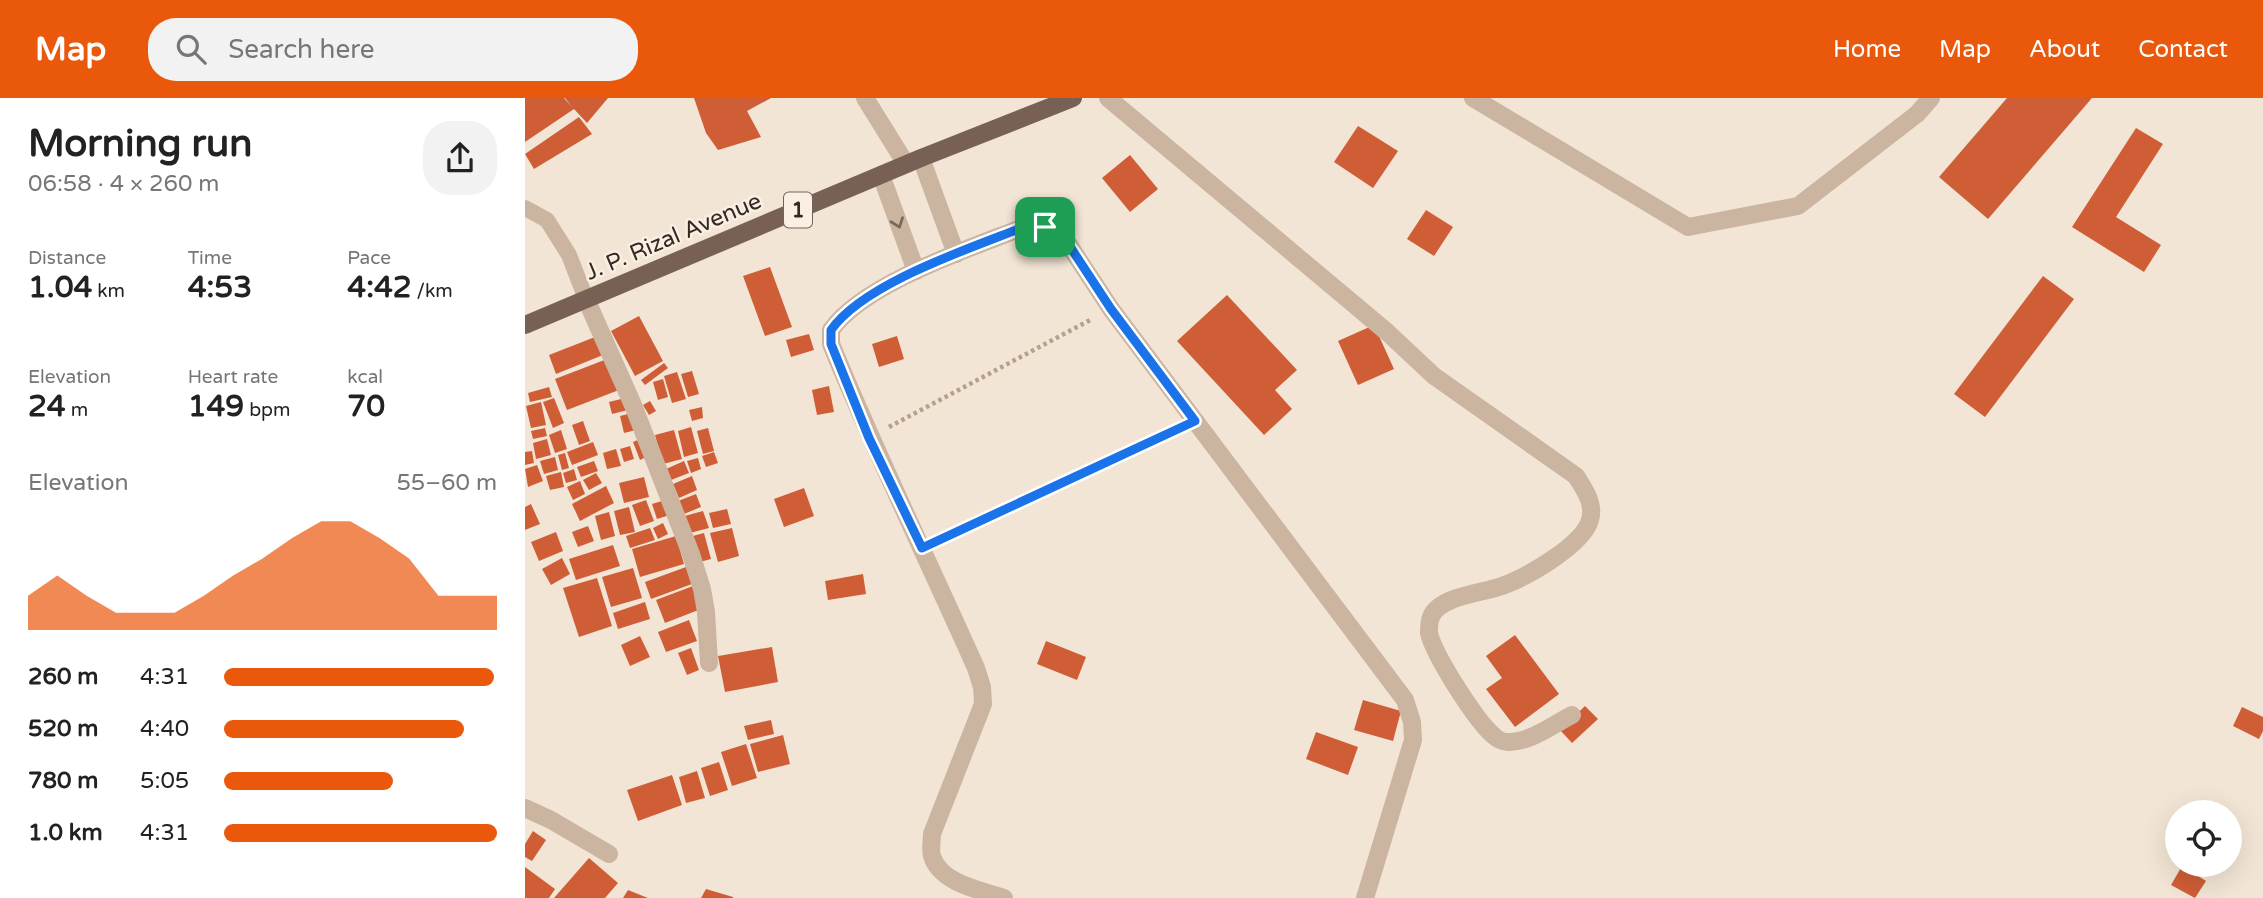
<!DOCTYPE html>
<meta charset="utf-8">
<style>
:root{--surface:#fff;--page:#f2f2f2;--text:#222;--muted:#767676;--accent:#ea580c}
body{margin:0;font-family:"Varela Round",sans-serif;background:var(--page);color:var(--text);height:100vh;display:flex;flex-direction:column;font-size:26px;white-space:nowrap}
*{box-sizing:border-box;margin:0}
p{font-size:23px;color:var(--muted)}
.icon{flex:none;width:38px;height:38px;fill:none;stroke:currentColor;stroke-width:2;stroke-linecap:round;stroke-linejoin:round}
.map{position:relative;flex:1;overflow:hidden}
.panel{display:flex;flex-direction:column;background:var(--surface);width:525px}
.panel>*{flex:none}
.controls{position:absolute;left:1640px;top:702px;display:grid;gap:14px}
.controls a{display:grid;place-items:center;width:77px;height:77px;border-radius:50%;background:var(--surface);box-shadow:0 7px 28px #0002;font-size:35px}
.pin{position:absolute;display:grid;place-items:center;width:60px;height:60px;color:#fff;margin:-30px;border-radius:14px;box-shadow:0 4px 10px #0006}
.round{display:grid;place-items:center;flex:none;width:74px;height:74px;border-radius:28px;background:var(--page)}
.overview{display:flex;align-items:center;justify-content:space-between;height:119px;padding:0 28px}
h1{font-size:38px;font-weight:700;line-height:52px}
.figures{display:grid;grid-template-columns:repeat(3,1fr);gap:10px;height:119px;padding:7px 28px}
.figures div{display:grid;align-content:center}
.figures b{font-size:30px;font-weight:700}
.figures small{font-size:19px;font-weight:400}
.figures p{font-size:19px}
.chart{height:196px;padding:14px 28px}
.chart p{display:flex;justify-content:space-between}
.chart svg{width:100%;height:126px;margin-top:7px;fill:var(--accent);opacity:.7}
ul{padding:0 28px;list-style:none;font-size:23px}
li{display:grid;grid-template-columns:112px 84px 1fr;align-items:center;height:52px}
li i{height:18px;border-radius:9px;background:var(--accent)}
header{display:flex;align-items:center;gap:42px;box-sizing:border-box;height:98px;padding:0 35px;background:var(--accent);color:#fff}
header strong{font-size:33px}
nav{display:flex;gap:38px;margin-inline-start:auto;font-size:24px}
.search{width:490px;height:63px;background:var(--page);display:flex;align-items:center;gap:18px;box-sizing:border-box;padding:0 24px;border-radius:28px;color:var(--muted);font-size:26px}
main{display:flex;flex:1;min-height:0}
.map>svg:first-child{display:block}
.building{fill:#cf5e37}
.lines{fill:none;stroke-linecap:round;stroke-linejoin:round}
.path{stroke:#b79f8b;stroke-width:4.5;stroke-dasharray:3.5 3.5;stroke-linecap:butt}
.lane{stroke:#cbb5a1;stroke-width:16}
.street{stroke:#cbb5a1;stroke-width:18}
.primary{stroke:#786154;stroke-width:18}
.oneway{stroke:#78695c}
.route-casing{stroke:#fff;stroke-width:14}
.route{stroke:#1a73e8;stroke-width:9}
.labels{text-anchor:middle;stroke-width:5;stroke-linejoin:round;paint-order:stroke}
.shield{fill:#faefe2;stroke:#6f655d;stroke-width:2}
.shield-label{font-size:21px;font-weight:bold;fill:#342a24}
.street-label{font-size:23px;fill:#342a24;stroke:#faefe2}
</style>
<header>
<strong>Map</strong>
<div class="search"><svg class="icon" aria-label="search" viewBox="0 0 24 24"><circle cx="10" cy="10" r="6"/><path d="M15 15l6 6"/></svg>Search here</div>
<nav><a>Home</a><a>Map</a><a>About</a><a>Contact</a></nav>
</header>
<main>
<section class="panel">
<div class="overview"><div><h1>Morning run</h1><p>06:58 · 4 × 260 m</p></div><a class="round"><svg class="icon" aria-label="share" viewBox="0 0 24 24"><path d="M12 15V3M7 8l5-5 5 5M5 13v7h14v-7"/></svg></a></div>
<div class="figures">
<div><p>Distance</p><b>1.04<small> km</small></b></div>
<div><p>Time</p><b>4:53</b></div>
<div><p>Pace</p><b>4:42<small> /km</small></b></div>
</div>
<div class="figures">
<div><p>Elevation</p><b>24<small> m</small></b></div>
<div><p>Heart rate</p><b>149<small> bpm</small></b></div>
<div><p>kcal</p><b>70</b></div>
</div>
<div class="chart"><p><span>Elevation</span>55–60 m</p>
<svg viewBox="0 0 160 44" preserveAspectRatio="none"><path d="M0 44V32L10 25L20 32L30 38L40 38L50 38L60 32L70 25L80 19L90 12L100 6L110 6L120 12L130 19L140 32L150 32L160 32V44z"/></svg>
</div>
<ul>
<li><b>260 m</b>4:31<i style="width:99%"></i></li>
<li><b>520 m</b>4:40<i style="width:88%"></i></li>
<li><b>780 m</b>5:05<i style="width:62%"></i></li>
<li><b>1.0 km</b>4:31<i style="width:100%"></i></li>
</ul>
</section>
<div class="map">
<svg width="1738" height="800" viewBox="0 0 1738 800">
<rect width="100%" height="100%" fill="#f2e5d5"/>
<g class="building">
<path d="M 0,0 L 39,0 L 47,9 L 40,0 L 83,0 L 62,25 L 49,11 L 0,44 Z"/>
<path d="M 169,0 L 246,0 L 222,13 L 236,39 L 193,52 L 181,35 Z"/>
<path d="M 1482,0 L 1567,0 L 1463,121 L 1414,79 Z"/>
<path d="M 54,19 L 67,36 L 9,71 L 0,56 Z"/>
<path d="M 833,28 L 873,53 L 848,90 L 809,64 Z"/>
<path d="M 1611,30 L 1638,46 L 1591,119 L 1636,147 L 1619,174 L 1547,129 Z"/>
<path d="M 605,57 L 633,91 L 605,114 L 577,80 Z"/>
<path d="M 901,112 L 928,129 L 909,158 L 882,141 Z"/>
<path d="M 245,169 L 267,229 L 240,238 L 218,178 Z"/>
<path d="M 1518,178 L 1549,201 L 1460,319 L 1429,296 Z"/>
<path d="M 702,197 L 772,272 L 750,292 L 767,311 L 739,337 L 652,243 Z"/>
<path d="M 114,218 L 138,263 L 110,278 L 86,233 Z"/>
<path d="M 849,227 L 869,271 L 833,287 L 813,243 Z"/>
<path d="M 284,236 L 289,252 L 266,259 L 261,242 Z"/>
<path d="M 372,238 L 379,261 L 354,269 L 347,246 Z"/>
<path d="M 70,239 L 78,257 L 31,276 L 24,257 Z"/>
<path d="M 82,261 L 94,292 L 42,312 L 30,281 Z"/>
<path d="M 139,265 L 143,270 L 120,287 L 116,282 Z"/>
<path d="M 167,273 L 174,296 L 163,299 L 156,276 Z"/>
<path d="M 152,274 L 161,301 L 147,305 L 139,278 Z"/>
<path d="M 138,281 L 143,299 L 133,302 L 128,284 Z"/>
<path d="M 304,288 L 309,314 L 292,317 L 287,292 Z"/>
<path d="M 24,289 L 27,299 L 5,304 L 3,295 Z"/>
<path d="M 29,300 L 39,325 L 28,330 L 18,304 Z"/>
<path d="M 100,300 L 103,312 L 87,316 L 84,304 Z"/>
<path d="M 125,303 L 131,313 L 124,317 L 118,307 Z"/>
<path d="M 16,304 L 21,327 L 6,330 L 1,308 Z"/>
<path d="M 177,309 L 178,320 L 167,323 L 164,312 Z"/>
<path d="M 107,315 L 111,332 L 99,335 L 95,318 Z"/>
<path d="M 58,323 L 65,343 L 54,347 L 47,327 Z"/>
<path d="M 166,329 L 173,355 L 159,359 L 153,333 Z"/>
<path d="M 20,330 L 22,338 L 8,341 L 6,333 Z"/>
<path d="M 183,330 L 189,353 L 178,356 L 172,333 Z"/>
<path d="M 36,332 L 42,351 L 30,355 L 24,337 Z"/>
<path d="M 149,332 L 157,361 L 138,366 L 130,337 Z"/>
<path d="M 22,341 L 26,357 L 11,361 L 8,345 Z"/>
<path d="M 115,341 L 123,358 L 115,362 L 108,344 Z"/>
<path d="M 68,344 L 73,357 L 47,367 L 42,354 Z"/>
<path d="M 105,348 L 109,361 L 99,364 L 95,351 Z"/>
<path d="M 91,351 L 96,368 L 82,371 L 78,355 Z"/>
<path d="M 7,353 L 9,365 L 0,367 L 0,354 Z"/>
<path d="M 189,354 L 193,365 L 181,369 L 177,358 Z"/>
<path d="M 40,355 L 44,370 L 37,372 L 33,357 Z"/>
<path d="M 30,359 L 33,372 L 19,376 L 15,363 Z"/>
<path d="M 173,360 L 176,371 L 166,375 L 162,363 Z"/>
<path d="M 69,363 L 73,373 L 56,379 L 52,369 Z"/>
<path d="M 159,363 L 164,375 L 146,382 L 141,371 Z"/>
<path d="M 12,367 L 18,383 L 3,389 L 0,371 Z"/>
<path d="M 49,371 L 52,382 L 41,385 L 38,375 Z"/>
<path d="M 36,374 L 39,389 L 25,392 L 21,378 Z"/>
<path d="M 71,375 L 77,385 L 64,392 L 58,382 Z"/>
<path d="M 167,378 L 172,392 L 154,400 L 148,386 Z"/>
<path d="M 119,379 L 124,399 L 99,405 L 94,385 Z"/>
<path d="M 55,383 L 60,396 L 48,402 L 42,389 Z"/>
<path d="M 81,388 L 89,405 L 55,423 L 47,406 Z"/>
<path d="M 279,390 L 289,418 L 259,429 L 249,401 Z"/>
<path d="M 171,396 L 176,409 L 159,416 L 153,403 Z"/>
<path d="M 121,402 L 129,423 L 115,428 L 107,407 Z"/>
<path d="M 140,402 L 145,417 L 132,421 L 127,406 Z"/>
<path d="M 6,406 L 15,426 L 0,432 L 0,409 Z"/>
<path d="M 104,409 L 110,434 L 95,437 L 89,413 Z"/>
<path d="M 202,411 L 206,426 L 188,430 L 184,415 Z"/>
<path d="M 178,413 L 184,430 L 161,436 L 156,419 Z"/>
<path d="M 84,414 L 90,438 L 76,442 L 70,418 Z"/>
<path d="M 138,425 L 143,436 L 133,441 L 128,430 Z"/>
<path d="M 63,428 L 69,443 L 53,449 L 47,434 Z"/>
<path d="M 125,430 L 130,442 L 105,450 L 101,438 Z"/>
<path d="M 207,430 L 214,458 L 193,464 L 185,435 Z"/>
<path d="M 31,434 L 38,453 L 14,463 L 6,444 Z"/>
<path d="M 179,435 L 186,461 L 171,465 L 164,439 Z"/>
<path d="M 151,438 L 159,466 L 115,479 L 107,451 Z"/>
<path d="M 88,447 L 95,468 L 51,482 L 44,461 Z"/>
<path d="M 37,460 L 45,476 L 26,487 L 17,471 Z"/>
<path d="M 161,469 L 167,486 L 126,501 L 120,484 Z"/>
<path d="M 108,470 L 117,500 L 86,509 L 77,479 Z"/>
<path d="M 338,476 L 341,496 L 303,502 L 300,483 Z"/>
<path d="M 72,480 L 87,528 L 54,539 L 38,490 Z"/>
<path d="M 168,488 L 176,511 L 140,525 L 131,502 Z"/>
<path d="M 120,504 L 125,521 L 93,531 L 88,515 Z"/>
<path d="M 164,522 L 172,543 L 141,554 L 133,534 Z"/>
<path d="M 990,537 L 1034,596 L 990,629 L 961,591 L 977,580 L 961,558 Z"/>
<path d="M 115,538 L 125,559 L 105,568 L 96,547 Z"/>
<path d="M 521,543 L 561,559 L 552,582 L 512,566 Z"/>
<path d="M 247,549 L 253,584 L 200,594 L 193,558 Z"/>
<path d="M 166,550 L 174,572 L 162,577 L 153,555 Z"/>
<path d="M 838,602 L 876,613 L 868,643 L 829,632 Z"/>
<path d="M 1060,608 L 1073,621 L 1047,645 L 1035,632 Z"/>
<path d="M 1717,609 L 1738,619 L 1738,633 L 1734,641 L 1708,628 Z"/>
<path d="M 246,622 L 249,636 L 223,642 L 219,628 Z"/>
<path d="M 791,634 L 833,649 L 823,677 L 781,661 Z"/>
<path d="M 258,637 L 265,666 L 233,674 L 225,646 Z"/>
<path d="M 221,646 L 232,680 L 207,688 L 196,654 Z"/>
<path d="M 194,664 L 203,692 L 185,698 L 176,670 Z"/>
<path d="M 172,673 L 180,700 L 161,705 L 154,679 Z"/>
<path d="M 147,677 L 157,707 L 113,723 L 102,692 Z"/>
<path d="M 8,733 L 21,742 L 7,763 L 0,759 L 0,746 Z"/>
<path d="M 64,760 L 93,785 L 80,800 L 29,800 Z"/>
<path d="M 1657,768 L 1681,783 L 1670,800 L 1646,787 Z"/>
<path d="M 0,769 L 30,791 L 24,800 L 0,800 Z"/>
<path d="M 181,791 L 208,799 L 208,800 L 176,800 Z"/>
<path d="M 103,792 L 123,800 L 98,800 Z"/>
</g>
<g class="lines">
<g class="path">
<path d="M 364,329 L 567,221"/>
<path d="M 414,443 L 650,332"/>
</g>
<path class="lane" d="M 0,110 L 22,122 L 44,157 L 61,201"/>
<g class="street">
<path d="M 340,0 L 381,66"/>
<path d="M 583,0 L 862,234 L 909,278 L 1051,378 C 1059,391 1070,405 1065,422 C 1058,447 1002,479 977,488 C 958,495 914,498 906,519 C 904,523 904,531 904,535 C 909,557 951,623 969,638 C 972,641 978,644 983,644 C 1004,645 1029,626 1047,617"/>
<path d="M 948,0 L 1163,129 L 1273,108 L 1392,16 L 1406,0"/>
<path d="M 396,60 L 431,156"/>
<path d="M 356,77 L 391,173"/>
<path d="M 61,201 L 108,307 L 166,456 L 177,491 L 181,514 L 184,565"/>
<path d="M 0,710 L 26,722 L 84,756"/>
<path d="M 479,800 C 455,792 415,785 407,758 C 405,752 407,742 407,736 L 458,606 L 457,589 L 451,570 C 403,462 351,356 306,246 L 306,232 C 340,184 449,149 504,127 L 520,129 L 540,141 L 586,211 L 880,602 L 887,624 L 888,642 L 840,800"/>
</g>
<path class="primary" d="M 0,227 L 396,60 L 548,0"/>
</g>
<defs><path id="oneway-chevron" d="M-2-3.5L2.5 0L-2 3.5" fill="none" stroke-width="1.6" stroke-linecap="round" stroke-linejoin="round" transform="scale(1.75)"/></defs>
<use class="oneway" href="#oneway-chevron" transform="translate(373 125) rotate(70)"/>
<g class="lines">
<defs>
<path id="route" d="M 504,127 L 520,129 L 540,141 L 586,211 L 670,323 L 397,450 L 344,340 L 306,246 L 306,232 C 340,184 449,149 504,127 Z"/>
</defs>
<use href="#route" class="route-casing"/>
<use href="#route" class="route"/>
</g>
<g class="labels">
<rect class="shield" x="259" y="94.5" width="28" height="35" rx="5"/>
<g class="shield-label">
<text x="273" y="119">1</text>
</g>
<g class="street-label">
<text transform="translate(148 138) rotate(-23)" y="8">J. P. Rizal Avenue</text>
</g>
</g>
</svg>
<div class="controls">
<a><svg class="icon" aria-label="locate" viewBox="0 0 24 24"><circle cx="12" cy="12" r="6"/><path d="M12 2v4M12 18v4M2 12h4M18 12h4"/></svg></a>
</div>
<div class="pin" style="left:520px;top:129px;background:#1e9e55"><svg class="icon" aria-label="arrive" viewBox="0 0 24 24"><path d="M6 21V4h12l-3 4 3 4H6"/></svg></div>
</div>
</main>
